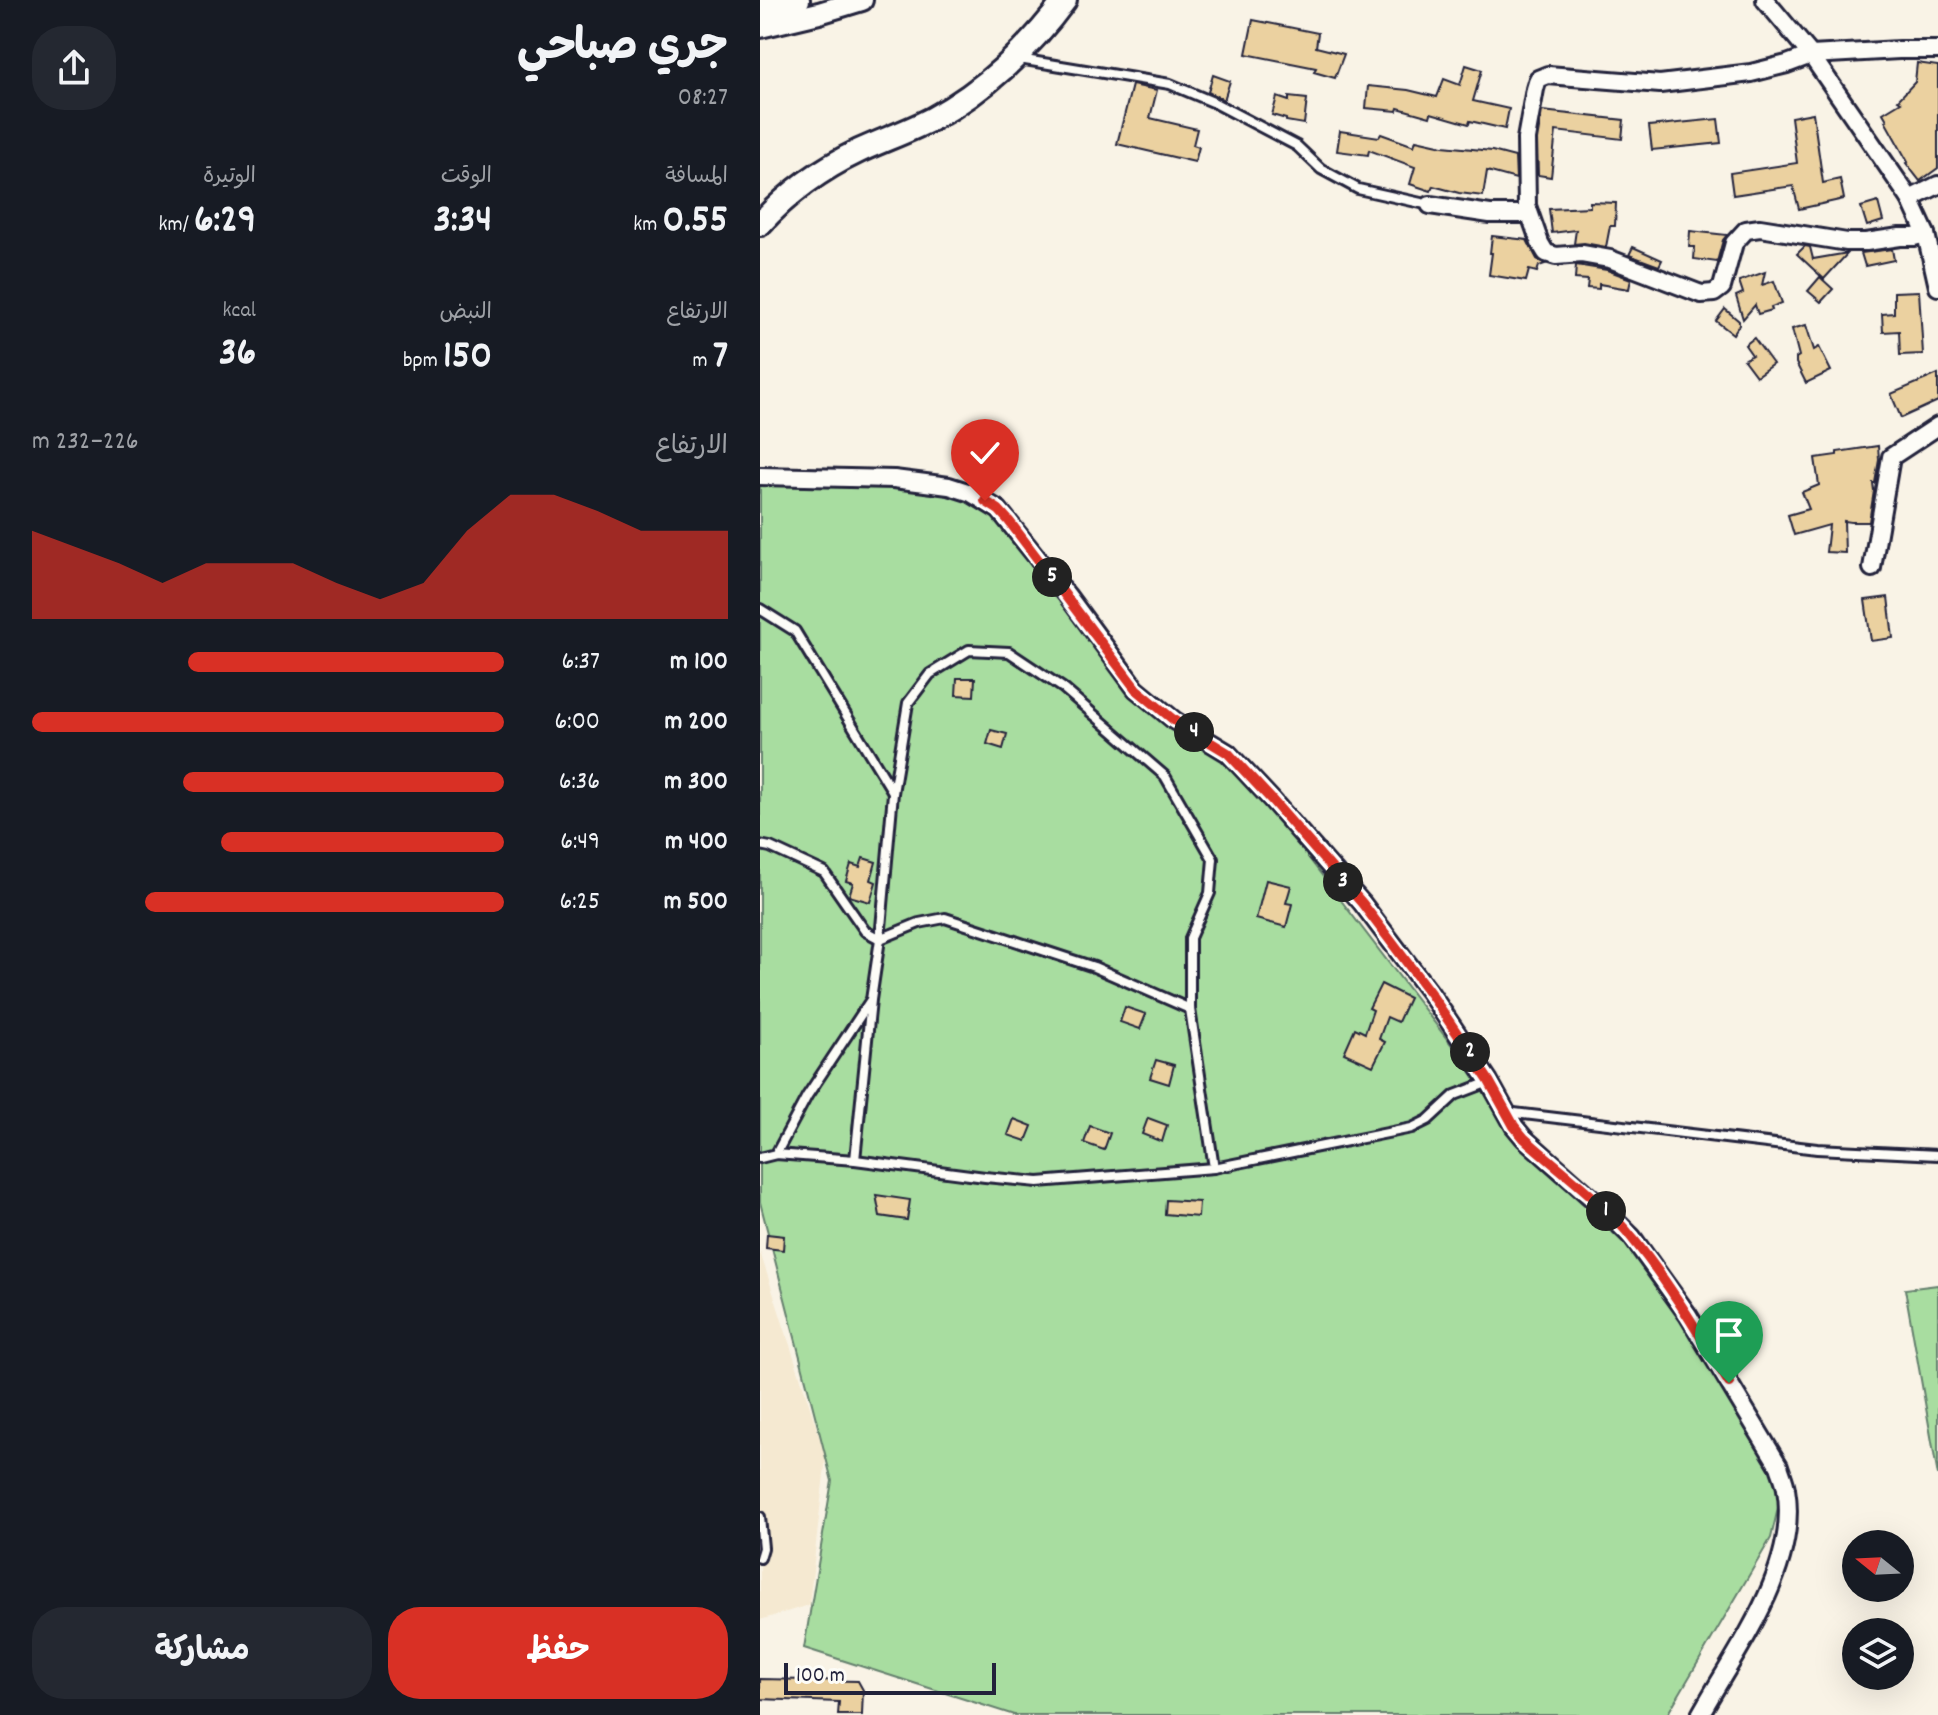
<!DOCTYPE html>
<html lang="ar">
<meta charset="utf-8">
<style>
:root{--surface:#171b24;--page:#242831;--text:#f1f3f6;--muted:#9ea1a6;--accent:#d93025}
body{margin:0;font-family:Dekko,"Playpen Sans Arabic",sans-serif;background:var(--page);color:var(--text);direction:rtl;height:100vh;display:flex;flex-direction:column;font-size:30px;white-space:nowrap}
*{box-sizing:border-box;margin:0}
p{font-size:26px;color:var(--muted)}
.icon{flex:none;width:44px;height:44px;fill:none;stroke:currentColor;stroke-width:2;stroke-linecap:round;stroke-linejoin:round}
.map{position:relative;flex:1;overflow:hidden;direction:ltr}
.side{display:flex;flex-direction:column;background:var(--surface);width:760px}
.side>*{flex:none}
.needle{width:52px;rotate:288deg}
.fabs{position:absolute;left:1082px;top:1530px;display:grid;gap:16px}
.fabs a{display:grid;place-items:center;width:72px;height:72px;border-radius:50%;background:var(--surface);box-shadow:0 8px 32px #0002;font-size:40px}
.scale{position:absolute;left:24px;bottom:20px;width:212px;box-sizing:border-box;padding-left:8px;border:4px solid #22223b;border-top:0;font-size:22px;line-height:28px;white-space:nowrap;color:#22223b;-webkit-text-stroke:6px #fdfcf7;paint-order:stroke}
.pin{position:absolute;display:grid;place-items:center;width:68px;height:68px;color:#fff;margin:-82px -34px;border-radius:50% 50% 50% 0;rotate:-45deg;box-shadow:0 0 8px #0007}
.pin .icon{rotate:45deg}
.km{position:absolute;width:40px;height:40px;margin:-20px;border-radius:50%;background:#222;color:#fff;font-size:22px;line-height:40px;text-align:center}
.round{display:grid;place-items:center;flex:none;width:84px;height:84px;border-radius:32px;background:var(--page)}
.overview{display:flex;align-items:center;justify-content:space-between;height:136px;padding:0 32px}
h1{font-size:44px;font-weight:700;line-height:60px}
.metrics{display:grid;grid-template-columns:repeat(3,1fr);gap:12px;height:136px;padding:8px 32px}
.metrics div{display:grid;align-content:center}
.metrics b{font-size:40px;font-weight:700}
.metrics small{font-size:22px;font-weight:400}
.metrics p{font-size:22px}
.chart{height:224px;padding:16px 32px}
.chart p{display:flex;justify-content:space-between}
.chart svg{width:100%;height:144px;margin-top:8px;fill:var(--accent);opacity:.7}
.action{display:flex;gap:16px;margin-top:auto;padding:16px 32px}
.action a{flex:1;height:92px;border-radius:32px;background:var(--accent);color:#fff;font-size:32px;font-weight:700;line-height:92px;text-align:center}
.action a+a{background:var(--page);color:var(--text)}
ul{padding:0 32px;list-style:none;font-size:26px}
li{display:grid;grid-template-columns:128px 96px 1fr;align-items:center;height:60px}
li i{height:20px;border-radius:10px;background:var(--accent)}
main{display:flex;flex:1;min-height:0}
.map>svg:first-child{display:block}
.built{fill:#f5e9d1}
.green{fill:#a8dda0;stroke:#65806e;stroke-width:2}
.building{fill:#ebd1a0;stroke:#22223b;stroke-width:2}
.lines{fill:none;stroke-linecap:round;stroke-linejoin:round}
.service-casing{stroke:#22223b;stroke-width:14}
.minor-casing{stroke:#22223b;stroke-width:22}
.tertiary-casing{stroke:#22223b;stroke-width:26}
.secondary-casing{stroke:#22223b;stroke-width:28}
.service{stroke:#fdfcf7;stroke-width:8}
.minor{stroke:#fdfcf7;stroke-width:16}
.tertiary{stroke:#fdfcf7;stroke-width:20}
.secondary{stroke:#fdfcf7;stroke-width:22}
.route-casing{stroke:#fff;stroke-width:16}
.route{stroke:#d93025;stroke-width:10}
</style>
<main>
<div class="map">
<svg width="1178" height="1715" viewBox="0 0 1178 1715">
<rect width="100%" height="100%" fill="#f9f3e6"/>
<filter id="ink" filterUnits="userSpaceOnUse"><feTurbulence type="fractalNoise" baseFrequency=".0125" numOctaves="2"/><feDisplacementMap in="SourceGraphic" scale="16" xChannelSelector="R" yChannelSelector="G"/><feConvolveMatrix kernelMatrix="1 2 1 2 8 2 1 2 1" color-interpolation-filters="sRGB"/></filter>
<g filter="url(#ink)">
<path class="built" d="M 0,1252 L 66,1457 L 49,1605 L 0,1620 Z"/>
<g class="green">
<path d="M 0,482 L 170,489 L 234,507 L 383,707 L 473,759 L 742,1111 L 854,1214 L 1024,1482 L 1011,1538 L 907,1715 L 254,1715 L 44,1648 L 72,1481 L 0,1202 Z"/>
<path d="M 1178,1285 L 1178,1476 L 1145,1289 Z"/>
</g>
<g class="building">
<path d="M 493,20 L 558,33 L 556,47 L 584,54 L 575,78 L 554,72 L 556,68 L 486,54 Z"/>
<path d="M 1157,63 L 1178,66 L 1178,168 L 1160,181 L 1146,163 L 1148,162 L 1125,121 L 1127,120 L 1123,113 L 1141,102 L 1138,100 L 1155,82 Z"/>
<path d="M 706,65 L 722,70 L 713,101 L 749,109 L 745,129 L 710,121 L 709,124 L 671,113 L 670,117 L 638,108 L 637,111 L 606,108 L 608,86 L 648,90 L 677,97 L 684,79 L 700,85 Z"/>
<path d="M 453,75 L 470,81 L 464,100 L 448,92 Z"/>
<path d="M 372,85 L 397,90 L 390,118 L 437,129 L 433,145 L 439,147 L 435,162 L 357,144 Z"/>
<path d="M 517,97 L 529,101 L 529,97 L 547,99 L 544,124 L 526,121 L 526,119 L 512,115 Z"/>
<path d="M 782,111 L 864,120 L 862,139 L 796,131 L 791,177 L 778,175 L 777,140 Z"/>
<path d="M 1053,113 L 1063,183 L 1080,179 L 1084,199 L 1039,209 L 1033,186 L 973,195 L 970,173 L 1037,163 L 1031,117 Z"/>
<path d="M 958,119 L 961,143 L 892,150 L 889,126 Z"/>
<path d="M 580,131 L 619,137 L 621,134 L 654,146 L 656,140 L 683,146 L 732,151 L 755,157 L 756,179 L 727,171 L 723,196 L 699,193 L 673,186 L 671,191 L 650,184 L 655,167 L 609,150 L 608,155 L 577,151 Z"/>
<path d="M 830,202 L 856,203 L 855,226 L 850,226 L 846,247 L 824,243 L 814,244 L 816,230 L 792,233 L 789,209 L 830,207 Z"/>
<path d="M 1118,202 L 1123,221 L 1107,226 L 1101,207 Z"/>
<path d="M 930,231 L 967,235 L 963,240 L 957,262 L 934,259 L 935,247 L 929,247 Z"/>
<path d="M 732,236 L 767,240 L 777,259 L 785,264 L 779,266 L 777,272 L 769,270 L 766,281 L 729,275 L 732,253 L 730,253 Z"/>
<path d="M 1045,246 L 1050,247 L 1053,259 L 1088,253 L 1064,279 L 1037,254 Z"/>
<path d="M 873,247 L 902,260 L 899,266 L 869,255 Z"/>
<path d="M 1132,249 L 1134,260 L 1105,266 L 1101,253 Z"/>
<path d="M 816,265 L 847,270 L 871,279 L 869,289 L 839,284 L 839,289 L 827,288 L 828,280 L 815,279 Z"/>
<path d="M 1005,272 L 1002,285 L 1014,281 L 1022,303 L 1011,307 L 1012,310 L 998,314 L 995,305 L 983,319 L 976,296 L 983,293 L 979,281 Z"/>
<path d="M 1060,277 L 1073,289 L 1061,302 L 1048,291 Z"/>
<path d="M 1159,291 L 1163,354 L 1140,355 L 1139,331 L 1123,332 L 1122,314 L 1134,313 L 1134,292 Z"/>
<path d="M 965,309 L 979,321 L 979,325 L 973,334 L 956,321 Z"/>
<path d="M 1046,325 L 1054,350 L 1059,347 L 1071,371 L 1046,383 L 1036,363 L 1036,358 L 1039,356 L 1032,329 Z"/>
<path d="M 994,338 L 1013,364 L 996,376 L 984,360 L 992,355 L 985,345 Z"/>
<path d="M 1178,374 L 1178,401 L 1141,418 L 1131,394 Z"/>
<path d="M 1118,446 L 1119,460 L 1115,483 L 1113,483 L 1114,491 L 1109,522 L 1091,522 L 1084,521 L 1085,553 L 1066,552 L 1069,525 L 1034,535 L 1028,515 L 1049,509 L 1042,492 L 1059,485 L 1055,458 L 1077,455 L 1077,452 Z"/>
<path d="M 1128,597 L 1133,638 L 1111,641 L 1105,600 Z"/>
<path d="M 197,678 L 215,678 L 214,696 L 196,695 Z"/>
<path d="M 231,730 L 247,734 L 243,749 L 227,744 Z"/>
<path d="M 103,858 L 116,862 L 111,880 L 116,882 L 110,902 L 89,896 L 93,883 L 86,881 L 91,864 L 100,867 Z"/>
<path d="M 506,880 L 531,886 L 526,903 L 532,904 L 526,927 L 496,919 Z"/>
<path d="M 621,984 L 649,998 L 638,1022 L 627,1017 L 619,1039 L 625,1042 L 613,1066 L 584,1053 L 595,1028 L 605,1033 L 613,1010 L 609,1008 Z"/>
<path d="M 365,1007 L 386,1014 L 380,1029 L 360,1022 Z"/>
<path d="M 396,1060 L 414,1065 L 409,1084 L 390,1078 Z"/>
<path d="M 388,1118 L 407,1125 L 402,1142 L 382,1134 Z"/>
<path d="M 254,1119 L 272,1126 L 266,1141 L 248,1135 Z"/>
<path d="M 330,1126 L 350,1133 L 344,1150 L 324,1143 Z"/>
<path d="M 116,1195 L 150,1200 L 147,1220 L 120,1216 Z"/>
<path d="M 406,1200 L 439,1202 L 438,1217 L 405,1214 Z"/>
<path d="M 7,1234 L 24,1236 L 23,1250 L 6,1248 Z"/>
<path d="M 0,1679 L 98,1681 L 103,1690 L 102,1715 L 78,1715 L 79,1702 L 0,1699 Z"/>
</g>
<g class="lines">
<defs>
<g id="service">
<path d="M 259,59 L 410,84 L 453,102 L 537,146 L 561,169 L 598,189 L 670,205"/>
<path d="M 0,609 L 35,631 L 133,792"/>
<path d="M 0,845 L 10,847 L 64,872 L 105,931 L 120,939 L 159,923 L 185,918 L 334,967 L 430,1009"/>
<path d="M 746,1112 L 1057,1149 L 1178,1155"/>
<path d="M 16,1154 L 47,1096 L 110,1001"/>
<path d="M 0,1158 L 16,1154 L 95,1160 L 225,1177 L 278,1182 L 454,1168 L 652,1128 L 668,1120 L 695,1095 L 729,1082"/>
<path d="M 95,1160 L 111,1000 L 120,939 L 133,793 L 148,703 L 170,674 L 209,650 L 249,652 L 303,688 L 405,776 L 453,859 L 450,893 L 430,938 L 430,1009 L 454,1168"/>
<path d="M 0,1517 L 3,1548 L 0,1558"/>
</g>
<g id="minor">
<path d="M 1005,0 L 1051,55 L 1150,199 L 1166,234 L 1178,287"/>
<path d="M 1150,199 L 1178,185"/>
<path d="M 670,205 L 730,214 L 769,214"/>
<path d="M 1166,234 L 1154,237 L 1140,237 L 1106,242 L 1087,242 L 1000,228 L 986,230 L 974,243 L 962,287 L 954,293 L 941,294 L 850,259 L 822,254 L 796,256 L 786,253 L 780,243 L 767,206 L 766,139 L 775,89 L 778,79 L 788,75 L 900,84 L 991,73 L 1027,64 L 1051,55 L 1139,50 L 1178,50"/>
<path d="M 0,476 L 134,479 L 189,486 L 211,493 L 239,510 L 307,595 L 376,689 L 415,721 L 468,753 L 511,799 L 602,903 L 670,993 L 729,1081 L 754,1126 L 764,1138 L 834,1200 L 872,1237 L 928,1315 L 1019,1466 C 1021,1473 1025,1481 1026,1489 C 1040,1567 976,1650 940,1715"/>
<path d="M 1112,568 L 1131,457 L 1178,426"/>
</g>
<g id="tertiary">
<path d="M 0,9 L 39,0"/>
<path d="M 0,27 L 59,13 L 102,0"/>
</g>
<path id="secondary" d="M 0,224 C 28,193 61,169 99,151 C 123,140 149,131 172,119 C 224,91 270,48 305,0"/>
</defs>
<use href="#service" class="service-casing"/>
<use href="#minor" class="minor-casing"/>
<use href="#tertiary" class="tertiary-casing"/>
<use href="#secondary" class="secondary-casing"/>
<use href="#service" class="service"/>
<use href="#minor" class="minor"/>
<use href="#tertiary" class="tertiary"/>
<use href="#secondary" class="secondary"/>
</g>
</g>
<g class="lines" filter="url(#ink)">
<defs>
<path id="route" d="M 225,501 L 239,510 L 249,521 L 376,689 L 415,721 L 468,753 L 511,799 L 602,903 L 670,993 L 729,1081 L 754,1126 L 764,1138 C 799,1170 844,1202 873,1239 C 910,1284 939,1334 969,1383"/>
</defs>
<use href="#route" class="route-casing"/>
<use href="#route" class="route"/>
</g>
</svg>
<div class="fabs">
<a><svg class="needle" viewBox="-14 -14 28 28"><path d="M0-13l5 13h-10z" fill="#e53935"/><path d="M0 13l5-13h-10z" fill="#9ea1a6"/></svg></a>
<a><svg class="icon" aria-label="layers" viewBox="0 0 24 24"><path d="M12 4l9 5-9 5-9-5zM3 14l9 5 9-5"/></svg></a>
</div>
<div class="scale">100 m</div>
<div class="pin" style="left:969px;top:1383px;background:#1e9e55"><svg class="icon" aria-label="arrive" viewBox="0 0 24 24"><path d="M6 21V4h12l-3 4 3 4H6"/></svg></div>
<div class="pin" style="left:225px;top:501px;background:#d93025"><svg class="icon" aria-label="check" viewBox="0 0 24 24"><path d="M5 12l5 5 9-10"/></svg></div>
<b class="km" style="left:846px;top:1211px">1</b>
<b class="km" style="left:710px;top:1052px">2</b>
<b class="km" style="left:583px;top:882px">3</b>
<b class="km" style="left:434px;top:732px">4</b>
<b class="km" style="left:292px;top:577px">5</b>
</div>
<section class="side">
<div class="overview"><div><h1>جري صباحي</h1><p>08:27</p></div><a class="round"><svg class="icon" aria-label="share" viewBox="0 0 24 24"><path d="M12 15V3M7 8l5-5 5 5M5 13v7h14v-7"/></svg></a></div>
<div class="metrics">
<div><p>المسافة</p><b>0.55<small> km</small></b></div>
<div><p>الوقت</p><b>3:34</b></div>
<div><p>الوتيرة</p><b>6:29<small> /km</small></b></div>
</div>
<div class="metrics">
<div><p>الارتفاع</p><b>7<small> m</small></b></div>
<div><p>النبض</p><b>150<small> bpm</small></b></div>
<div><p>kcal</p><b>36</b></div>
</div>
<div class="chart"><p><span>الارتفاع</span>226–232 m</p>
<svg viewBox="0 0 160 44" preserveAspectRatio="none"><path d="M0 44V17L10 22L20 27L30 33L40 27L50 27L60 27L70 33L80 38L90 33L100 17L110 6L120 6L130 11L140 17L150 17L160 17V44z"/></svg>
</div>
<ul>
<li><b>100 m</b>6:37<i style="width:67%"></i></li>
<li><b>200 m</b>6:00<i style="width:100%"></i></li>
<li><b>300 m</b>6:36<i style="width:68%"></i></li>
<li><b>400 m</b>6:49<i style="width:60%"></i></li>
<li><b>500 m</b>6:25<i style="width:76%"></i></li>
</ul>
<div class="action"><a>حفظ</a><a>مشاركة</a></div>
</section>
</main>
